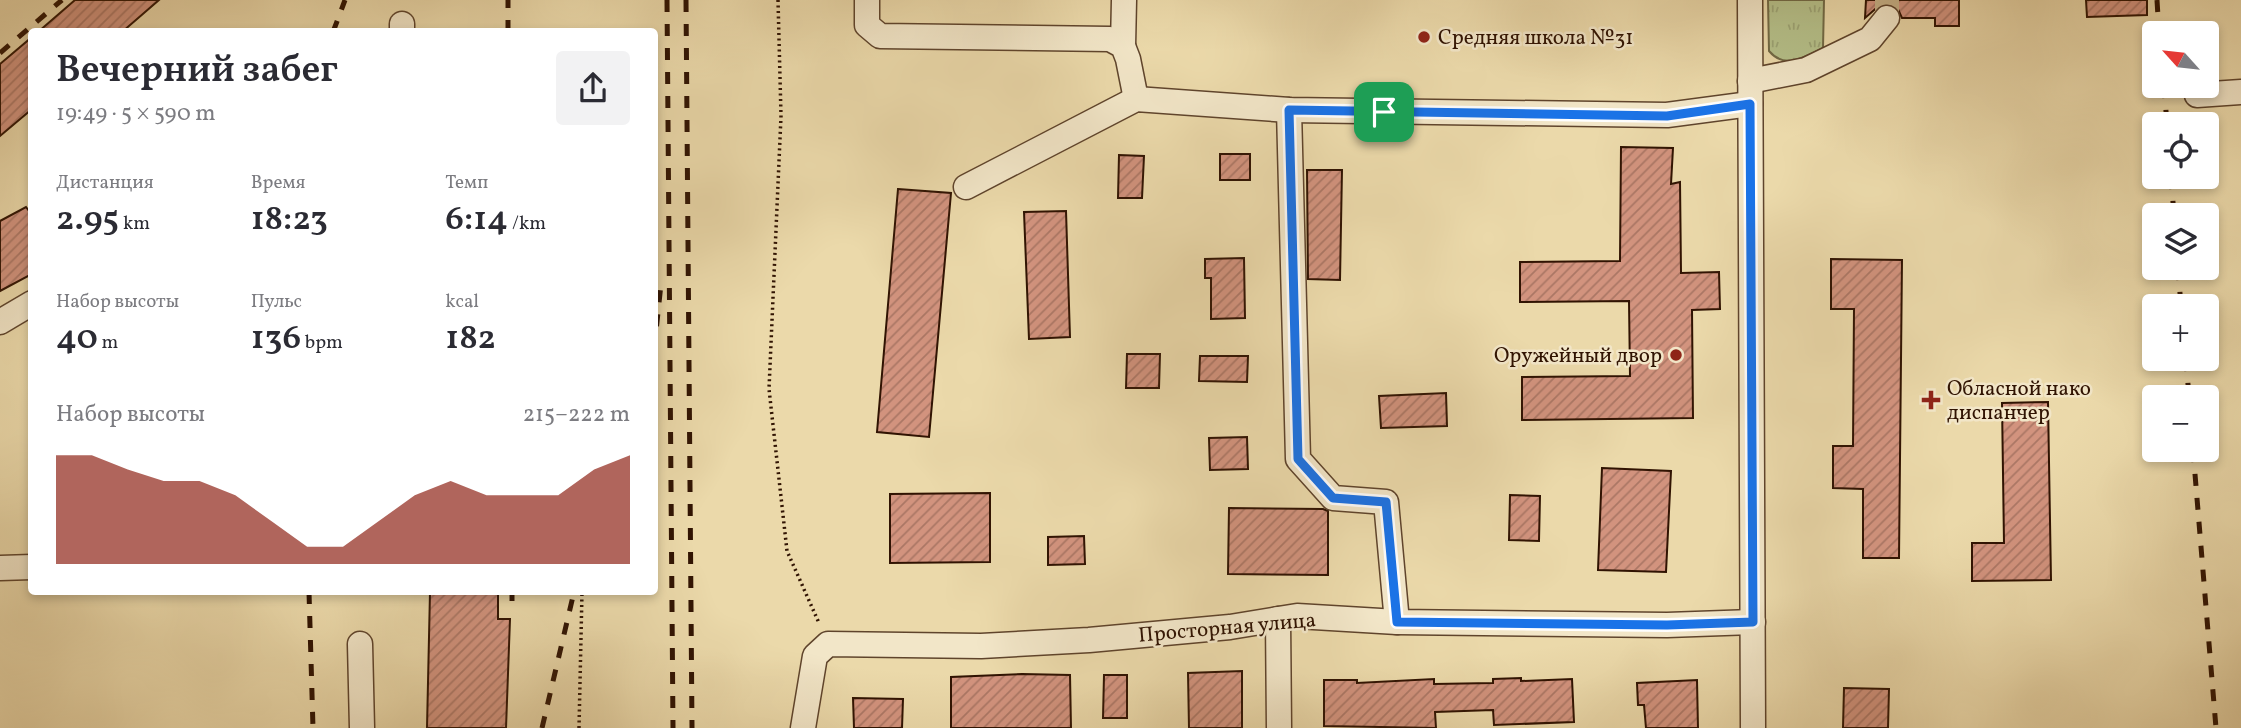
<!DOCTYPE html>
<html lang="ru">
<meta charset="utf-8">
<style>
:root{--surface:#fff;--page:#f2f2f3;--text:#2b2b33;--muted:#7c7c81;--accent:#8f2418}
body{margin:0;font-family:Vollkorn,serif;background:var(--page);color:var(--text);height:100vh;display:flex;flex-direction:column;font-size:26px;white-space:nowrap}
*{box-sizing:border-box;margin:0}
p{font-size:23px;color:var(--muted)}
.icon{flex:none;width:38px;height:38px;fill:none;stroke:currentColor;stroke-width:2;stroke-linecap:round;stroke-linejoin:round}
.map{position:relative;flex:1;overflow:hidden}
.sheet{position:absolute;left:28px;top:28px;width:630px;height:567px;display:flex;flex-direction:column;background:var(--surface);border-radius:7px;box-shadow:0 4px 10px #0003}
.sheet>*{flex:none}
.needle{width:46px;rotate:297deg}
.tools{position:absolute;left:2142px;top:21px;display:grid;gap:14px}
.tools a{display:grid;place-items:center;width:77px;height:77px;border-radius:7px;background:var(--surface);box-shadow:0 4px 10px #0003;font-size:35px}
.pin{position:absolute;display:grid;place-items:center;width:60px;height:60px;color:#fff;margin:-30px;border-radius:14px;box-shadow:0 4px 10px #0006}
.round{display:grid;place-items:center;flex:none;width:74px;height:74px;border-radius:7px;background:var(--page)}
.summary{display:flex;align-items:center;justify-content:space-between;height:119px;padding:0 28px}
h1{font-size:38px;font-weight:600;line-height:52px}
.metrics{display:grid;grid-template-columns:repeat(3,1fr);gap:10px;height:119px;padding:7px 28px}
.metrics div{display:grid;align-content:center}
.metrics b{font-size:35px;font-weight:600}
.metrics small{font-size:19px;font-weight:400}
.metrics p{font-size:19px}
.chart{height:196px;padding:14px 28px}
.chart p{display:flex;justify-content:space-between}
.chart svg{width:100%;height:126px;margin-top:7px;fill:var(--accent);opacity:.7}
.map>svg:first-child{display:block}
.grass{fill:url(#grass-tufts);stroke:#726a46;stroke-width:2}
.building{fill:url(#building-hatch);stroke:#301302;stroke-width:2}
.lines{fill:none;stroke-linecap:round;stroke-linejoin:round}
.minor-tunnel{stroke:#c6b188;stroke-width:24;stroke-dasharray:24 12;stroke-linecap:butt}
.minor-casing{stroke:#5f442c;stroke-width:27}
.path{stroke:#301302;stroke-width:3.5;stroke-dasharray:2 3.5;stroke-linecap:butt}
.minor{stroke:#f2e6c8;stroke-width:24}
.rail{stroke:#301302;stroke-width:5;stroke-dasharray:12 12;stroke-linecap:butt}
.route-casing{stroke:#fff;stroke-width:14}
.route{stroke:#1a73e8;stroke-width:9}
.poi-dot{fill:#8f2418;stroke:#f2e6c8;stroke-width:2.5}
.labels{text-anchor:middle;stroke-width:5;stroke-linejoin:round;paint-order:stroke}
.poi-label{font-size:21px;fill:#301302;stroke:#f2e6c8;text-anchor:start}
.street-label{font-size:21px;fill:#301302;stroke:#f2e6c8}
</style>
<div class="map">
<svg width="2241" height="728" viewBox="0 0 2241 728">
<defs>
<pattern id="grass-tufts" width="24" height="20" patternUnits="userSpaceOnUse" patternTransform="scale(1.75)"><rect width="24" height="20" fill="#b5c08a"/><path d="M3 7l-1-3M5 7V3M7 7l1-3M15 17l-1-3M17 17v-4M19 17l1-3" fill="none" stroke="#9ca475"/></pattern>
<pattern id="building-hatch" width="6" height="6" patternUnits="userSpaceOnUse" patternTransform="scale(1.75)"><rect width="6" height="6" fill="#d2937e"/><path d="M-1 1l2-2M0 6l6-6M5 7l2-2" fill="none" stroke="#ab7765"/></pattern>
</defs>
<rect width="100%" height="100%" fill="#ebd9aa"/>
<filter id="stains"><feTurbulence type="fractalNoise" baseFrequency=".00286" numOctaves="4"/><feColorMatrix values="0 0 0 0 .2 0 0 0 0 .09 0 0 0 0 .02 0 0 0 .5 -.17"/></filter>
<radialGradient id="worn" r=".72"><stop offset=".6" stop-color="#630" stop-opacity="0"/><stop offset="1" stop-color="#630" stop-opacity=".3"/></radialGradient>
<path class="grass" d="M 1768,0 L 1824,0 L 1823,48 C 1805,57 1785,70 1769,51 Z"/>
<g class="building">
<path d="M 75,0 L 159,0 L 122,32 L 38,32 Z"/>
<path d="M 1866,0 L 1959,0 L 1959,26 L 1935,26 L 1935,18 L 1902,18 L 1897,7 L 1889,3 L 1881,4 L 1865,18 Z"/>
<path d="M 2086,0 L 2147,0 L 2147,15 L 2087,17 Z"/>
<path d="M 32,37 L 32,109 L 0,136 L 0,64 Z"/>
<path d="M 1621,147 L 1673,148 L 1671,184 L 1680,182 L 1681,273 L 1719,272 L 1720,309 L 1692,310 L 1693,418 L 1522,420 L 1522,377 L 1630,376 L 1629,301 L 1520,302 L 1520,262 L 1620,261 Z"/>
<rect x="1220" y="154" width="30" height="26"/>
<path d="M 1119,155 L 1144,156 L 1142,198 L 1118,198 Z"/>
<path d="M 1307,170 L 1342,170 L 1340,280 L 1308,279 Z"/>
<path d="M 898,189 L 951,193 L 929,437 L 877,432 Z"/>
<path d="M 26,207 L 32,215 L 32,274 L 0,291 L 0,221 Z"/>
<path d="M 1066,211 L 1070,337 L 1029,339 L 1024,212 Z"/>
<path d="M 1244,258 L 1245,318 L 1211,319 L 1211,278 L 1205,278 L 1205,259 Z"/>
<path d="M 1831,259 L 1902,260 L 1899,558 L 1863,558 L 1863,489 L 1833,488 L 1833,446 L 1853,446 L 1854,309 L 1831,309 Z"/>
<path d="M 1127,354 L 1160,354 L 1159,388 L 1126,388 Z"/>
<path d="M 1200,356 L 1248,356 L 1247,382 L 1199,381 Z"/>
<path d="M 1446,393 L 1447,426 L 1381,428 L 1379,396 Z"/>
<path d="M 2048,402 L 2051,580 L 1972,581 L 1972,543 L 2004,543 L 2002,403 Z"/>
<path d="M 1247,437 L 1248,469 L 1210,470 L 1209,438 Z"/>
<path d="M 1602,468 L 1671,471 L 1666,572 L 1598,570 Z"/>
<path d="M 990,493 L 990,562 L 890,563 L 890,494 Z"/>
<path d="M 1510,495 L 1540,496 L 1539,541 L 1509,540 Z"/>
<path d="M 1229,508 L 1323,509 L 1328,511 L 1328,575 L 1228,574 Z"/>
<path d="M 1084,536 L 1085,564 L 1048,565 L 1048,537 Z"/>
<path d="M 430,592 L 498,592 L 498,619 L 510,619 L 506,728 L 427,728 Z"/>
<path d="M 1242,671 L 1242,728 L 1189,728 L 1188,673 Z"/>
<path d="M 1022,674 L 1070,675 L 1071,728 L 951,728 L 951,677 Z"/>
<path d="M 1104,675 L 1127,675 L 1127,718 L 1103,718 Z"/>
<path d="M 1521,678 L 1521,681 L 1572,679 L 1574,722 L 1494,725 L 1493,710 L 1435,712 L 1436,728 L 1324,726 L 1324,680 L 1357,680 L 1357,683 L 1434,679 L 1434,684 L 1493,683 L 1493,679 Z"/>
<path d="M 1697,680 L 1698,728 L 1646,728 L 1644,705 L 1638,705 L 1637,683 Z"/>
<path d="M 1844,688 L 1889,689 L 1888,728 L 1843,728 Z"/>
<path d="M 853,698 L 903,699 L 902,728 L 854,728 Z"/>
</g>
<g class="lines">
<path class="minor-tunnel" d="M 1887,18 L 1887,0"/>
<defs>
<g id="minor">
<path d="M 867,0 L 867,25 L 880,36 L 1110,39 L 1123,46 L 1128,59 L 1136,99"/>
<path d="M 1750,0 L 1753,728"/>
<path d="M 402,32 L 402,24"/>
<path d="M 1123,46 L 1124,0"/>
<path d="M 1750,81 L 1806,70 L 1870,39 L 1887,18"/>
<path d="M 2197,95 L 2241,92"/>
<path d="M 1289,110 L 1298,459 L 1333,498 L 1386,502 L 1397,622"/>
<path d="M 966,187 L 1136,99 L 1289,110 L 1667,115 L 1750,104"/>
<path d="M 0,322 L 32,303"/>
<path d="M 0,568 L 32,567"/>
<path d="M 1278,619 L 1279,728"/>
<path d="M 360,644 L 362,728"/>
<path d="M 803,728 L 815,656 L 828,644 L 981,646 L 1089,640 L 1230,627 L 1297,616 L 1397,622 L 1667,625 L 1753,622"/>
</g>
</defs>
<use href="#minor" class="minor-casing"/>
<g class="path">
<path d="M 778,0 L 781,116 L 769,389 L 787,551 L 819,623"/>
<path d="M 579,728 L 582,592"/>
</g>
<use href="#minor" class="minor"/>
<g class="rail">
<path d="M 667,0 L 673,728"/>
<path d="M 686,0 L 692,728"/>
<path d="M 2157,0 L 2159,33"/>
<path d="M 333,32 L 345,0"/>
<path d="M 508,32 L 508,0"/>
<path d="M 0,53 L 62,0"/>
<path d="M 2164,86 L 2167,124"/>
<path d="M 2171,177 L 2174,215"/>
<path d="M 2178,268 L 2181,306"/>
<path d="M 654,350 L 661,284"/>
<path d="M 2186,359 L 2189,397"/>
<path d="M 2193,450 L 2216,728"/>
<path d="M 309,592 L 313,728"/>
<path d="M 512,592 L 512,601"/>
<path d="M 542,728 L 574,592"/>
</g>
</g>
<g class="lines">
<defs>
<path id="route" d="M 1750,104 L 1753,622 L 1667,625 L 1397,622 L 1386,502 L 1333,498 L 1298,459 L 1289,110 L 1667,116 Z"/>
</defs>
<use href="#route" class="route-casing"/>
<use href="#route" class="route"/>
</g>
<g class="poi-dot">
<circle cx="1424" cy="37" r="7"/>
<circle cx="1676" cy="355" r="7"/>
<path d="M1927.5 389.5h7v7h7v7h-7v7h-7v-7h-7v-7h7z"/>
</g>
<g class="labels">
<g class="poi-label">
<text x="1438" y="44">Средняя школа №31</text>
<text x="1662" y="362" text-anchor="end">Оружейный двор</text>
<text x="1947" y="395">Обласной нако<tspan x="1947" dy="24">диспанчер</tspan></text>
</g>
<g class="street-label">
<text transform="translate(1227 627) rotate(-5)" y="7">Просторная улица</text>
</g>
</g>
<rect width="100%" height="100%" filter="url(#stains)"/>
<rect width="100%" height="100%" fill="url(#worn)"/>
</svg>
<div class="tools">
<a><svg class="needle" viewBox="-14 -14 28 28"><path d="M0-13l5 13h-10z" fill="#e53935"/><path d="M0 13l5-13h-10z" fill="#7c7c81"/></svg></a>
<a><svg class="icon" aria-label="locate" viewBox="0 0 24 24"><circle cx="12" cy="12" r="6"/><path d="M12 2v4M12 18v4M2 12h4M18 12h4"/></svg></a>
<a><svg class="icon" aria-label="layers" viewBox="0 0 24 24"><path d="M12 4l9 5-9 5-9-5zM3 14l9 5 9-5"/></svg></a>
<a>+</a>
<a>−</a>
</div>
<div class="pin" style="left:1384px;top:112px;background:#1e9e55"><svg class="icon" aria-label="arrive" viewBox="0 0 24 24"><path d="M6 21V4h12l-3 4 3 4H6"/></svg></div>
<section class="sheet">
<div class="summary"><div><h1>Вечерний забег</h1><p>19:49 · 5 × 590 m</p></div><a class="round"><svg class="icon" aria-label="share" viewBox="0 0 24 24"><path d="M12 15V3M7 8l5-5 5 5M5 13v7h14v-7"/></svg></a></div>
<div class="metrics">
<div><p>Дистанция</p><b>2.95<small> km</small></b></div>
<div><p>Время</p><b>18:23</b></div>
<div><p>Темп</p><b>6:14<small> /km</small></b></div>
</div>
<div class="metrics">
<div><p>Набор высоты</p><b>40<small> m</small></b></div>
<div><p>Пульс</p><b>136<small> bpm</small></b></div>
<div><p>kcal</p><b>182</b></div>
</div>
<div class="chart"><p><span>Набор высоты</span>215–222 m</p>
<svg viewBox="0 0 160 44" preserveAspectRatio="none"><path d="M0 44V6L10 6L20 11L30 15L40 15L50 20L60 29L70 38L80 38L90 29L100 20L110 15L120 20L130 20L140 20L150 11L160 6V44z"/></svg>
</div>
</section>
</div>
